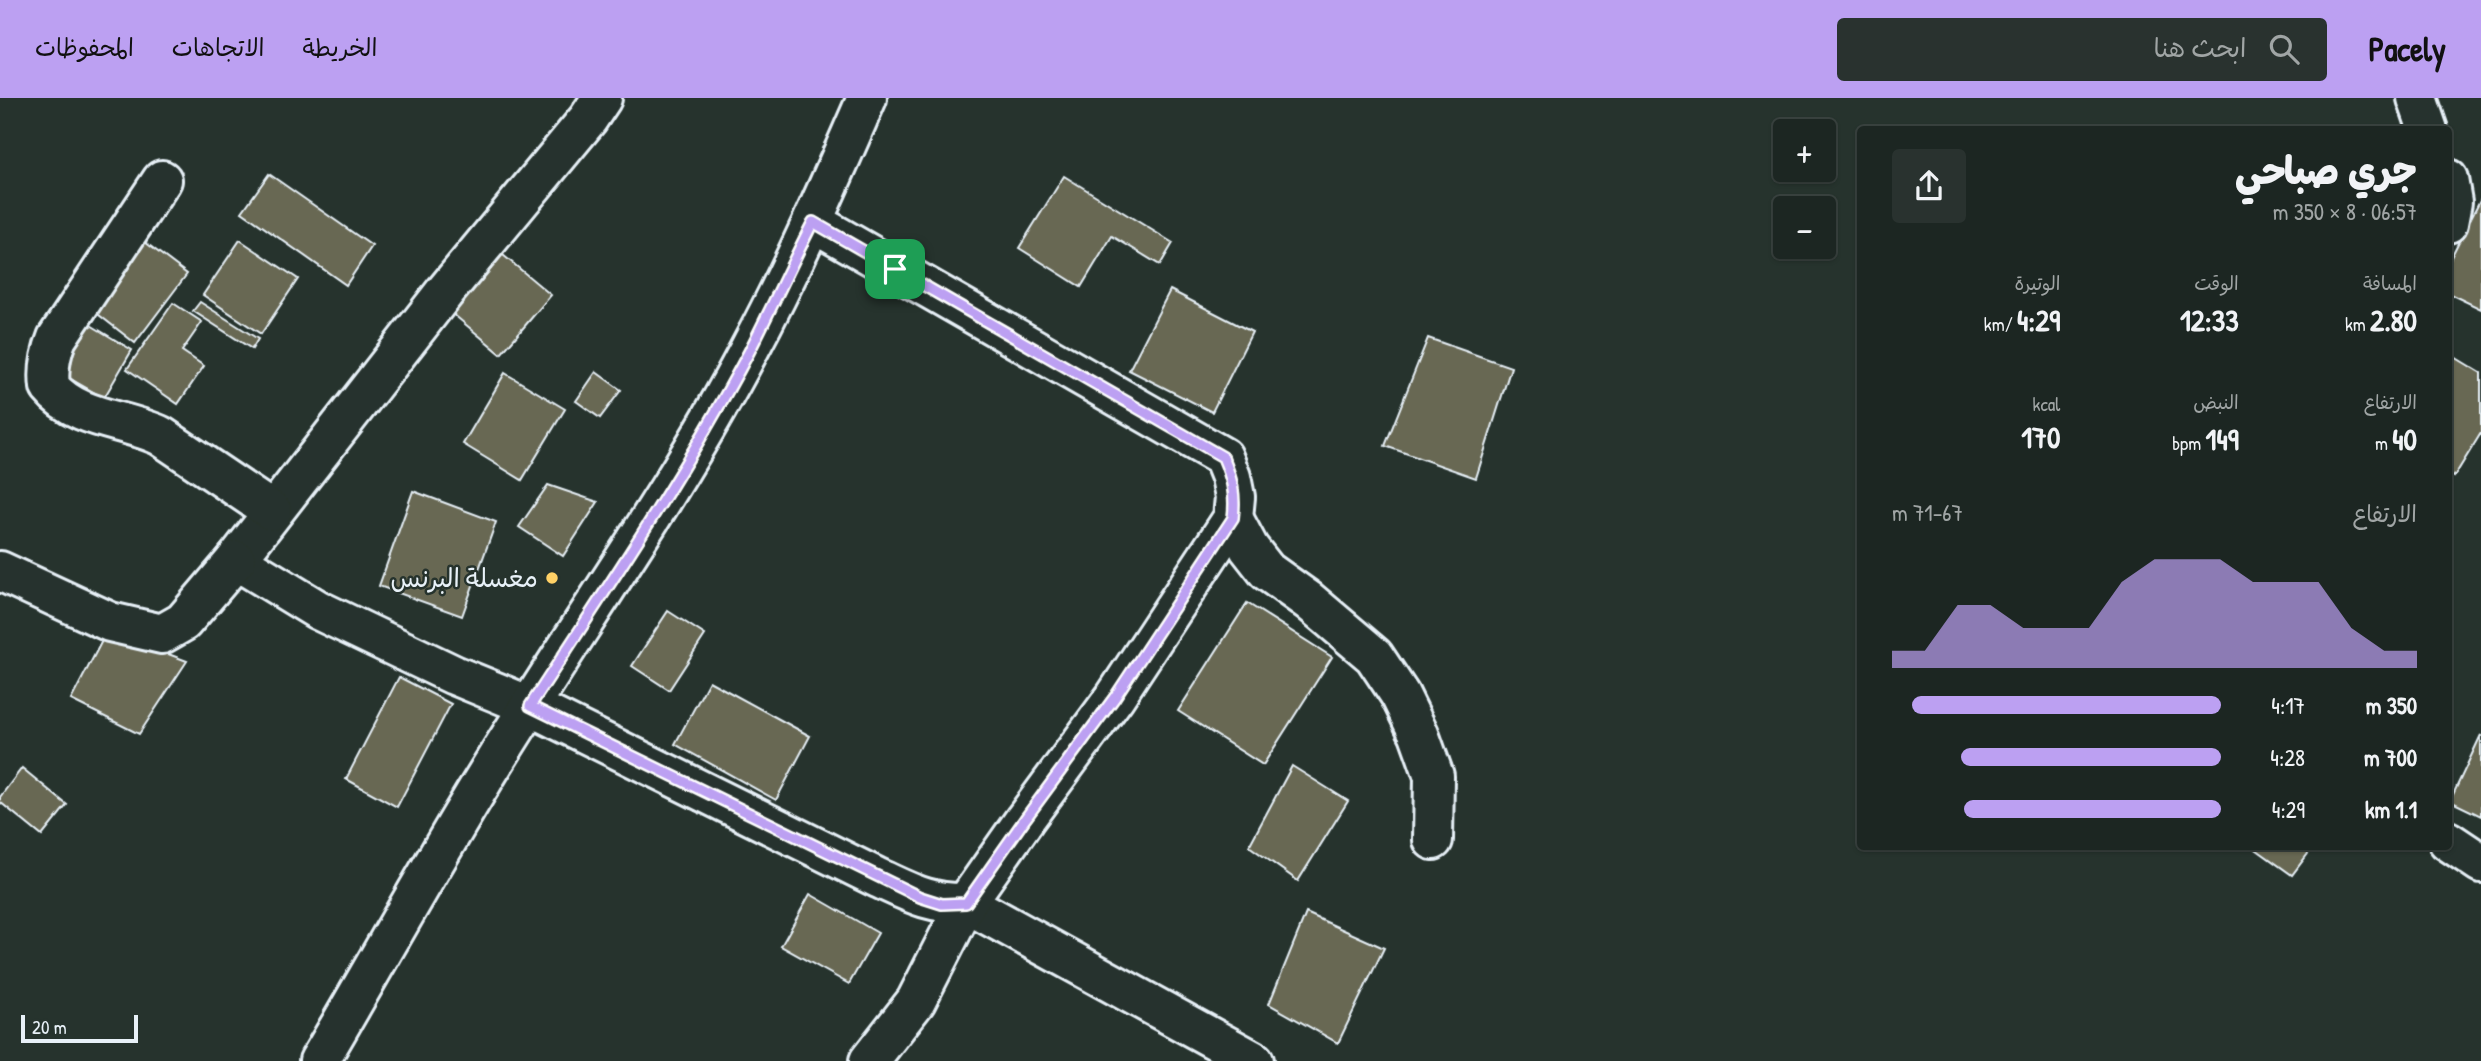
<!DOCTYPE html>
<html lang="ar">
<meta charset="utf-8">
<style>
:root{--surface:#1c2622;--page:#29322f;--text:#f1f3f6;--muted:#a0a5a5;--line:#3a4340;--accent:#bca0f2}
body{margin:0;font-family:"Patrick Hand","Playpen Sans Arabic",sans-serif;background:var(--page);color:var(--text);direction:rtl;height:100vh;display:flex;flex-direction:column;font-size:26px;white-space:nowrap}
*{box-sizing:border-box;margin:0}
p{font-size:23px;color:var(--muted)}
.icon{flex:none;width:38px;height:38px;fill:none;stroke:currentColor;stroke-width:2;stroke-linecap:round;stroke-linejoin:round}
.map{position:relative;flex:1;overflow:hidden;direction:ltr}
.drawer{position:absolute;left:1857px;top:28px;width:595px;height:724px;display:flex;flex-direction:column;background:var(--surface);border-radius:7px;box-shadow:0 2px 5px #0004,0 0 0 2px var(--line);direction:rtl}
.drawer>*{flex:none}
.tools{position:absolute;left:1773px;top:21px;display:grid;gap:14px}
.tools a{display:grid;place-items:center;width:63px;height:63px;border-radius:7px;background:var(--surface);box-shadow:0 2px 5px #0004,0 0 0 2px var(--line);font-size:35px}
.scale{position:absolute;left:21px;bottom:18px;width:117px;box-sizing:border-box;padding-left:7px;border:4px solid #e8f1f8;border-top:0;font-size:19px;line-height:24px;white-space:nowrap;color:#e8f1f8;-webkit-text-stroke:5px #26332d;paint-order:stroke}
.pin{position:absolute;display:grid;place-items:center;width:60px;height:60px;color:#fff;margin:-30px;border-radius:14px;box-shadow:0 4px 10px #0006}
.round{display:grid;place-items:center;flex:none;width:74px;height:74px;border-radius:7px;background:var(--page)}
.summary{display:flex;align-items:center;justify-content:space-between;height:119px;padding:0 35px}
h1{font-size:38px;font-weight:800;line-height:52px}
.stats{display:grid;grid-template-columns:repeat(3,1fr);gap:10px;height:119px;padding:7px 35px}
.stats div{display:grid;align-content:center}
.stats b{font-size:30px;font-weight:800}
.stats small{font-size:19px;font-weight:400}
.stats p{font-size:19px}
.chart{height:196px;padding:14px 35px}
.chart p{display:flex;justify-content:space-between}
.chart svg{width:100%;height:126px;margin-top:7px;fill:var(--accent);opacity:.7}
ul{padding:0 35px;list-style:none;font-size:23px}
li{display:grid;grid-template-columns:112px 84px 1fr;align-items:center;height:52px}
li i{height:18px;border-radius:9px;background:var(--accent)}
header{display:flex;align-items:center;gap:42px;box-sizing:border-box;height:98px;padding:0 35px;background:var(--accent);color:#111}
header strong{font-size:33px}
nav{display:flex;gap:38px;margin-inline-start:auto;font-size:24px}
.search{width:490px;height:63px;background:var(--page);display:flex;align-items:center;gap:18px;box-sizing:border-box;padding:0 24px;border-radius:7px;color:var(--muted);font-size:26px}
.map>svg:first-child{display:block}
.building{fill:#686853;stroke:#e8f1f8;stroke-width:2}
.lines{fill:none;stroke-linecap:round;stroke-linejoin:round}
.minor-casing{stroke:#e8f1f8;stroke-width:44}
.secondary-casing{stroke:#e8f1f8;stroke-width:44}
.minor{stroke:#26332d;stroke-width:38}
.secondary{stroke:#26332d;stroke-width:38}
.route-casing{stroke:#fff;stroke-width:14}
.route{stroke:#bca0f2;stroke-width:9}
.poi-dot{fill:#ffd166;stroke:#26332d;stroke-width:2.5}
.labels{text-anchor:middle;stroke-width:5;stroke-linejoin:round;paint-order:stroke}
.poi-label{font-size:26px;fill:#e8f1f8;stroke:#26332d;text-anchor:end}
</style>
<header>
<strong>Pacely</strong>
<div class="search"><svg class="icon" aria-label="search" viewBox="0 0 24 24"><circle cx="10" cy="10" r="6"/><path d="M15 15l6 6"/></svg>ابحث هنا</div>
<nav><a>الخريطة</a><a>الاتجاهات</a><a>المحفوظات</a></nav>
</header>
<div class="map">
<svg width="2481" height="963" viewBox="0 0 2481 963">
<rect width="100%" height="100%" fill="#26332d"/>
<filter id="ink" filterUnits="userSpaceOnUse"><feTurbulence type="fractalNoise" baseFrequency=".0143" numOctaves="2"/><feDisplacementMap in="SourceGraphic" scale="14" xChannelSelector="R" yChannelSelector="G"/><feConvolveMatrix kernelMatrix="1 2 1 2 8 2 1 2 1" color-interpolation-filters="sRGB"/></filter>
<g filter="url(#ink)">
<g class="building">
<path d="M 269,76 L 372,148 L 346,187 L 242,114 Z"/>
<path d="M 1064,78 L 1173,145 L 1160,167 L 1112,138 L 1081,189 L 1019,150 Z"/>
<path d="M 2480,102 L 2481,103 L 2481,211 L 2448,195 L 2448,165 Z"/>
<path d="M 137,138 L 187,176 L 135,245 L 85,206 Z"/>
<path d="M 240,142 L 298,181 L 261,236 L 203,197 Z"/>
<path d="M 497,152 L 551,197 L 501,256 L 447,211 Z"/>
<path d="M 1170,192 L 1252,234 L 1212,314 L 1129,272 Z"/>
<path d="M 200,204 L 258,241 L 252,251 L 193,213 Z"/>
<path d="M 173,205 L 202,224 L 182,253 L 204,268 L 178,306 L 127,271 Z"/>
<path d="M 84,223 L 132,252 L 104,300 L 55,272 Z"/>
<path d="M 1428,240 L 1511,269 L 1476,380 L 1385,348 Z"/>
<path d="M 2448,255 L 2481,275 L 2481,335 L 2454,379 L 2448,375 Z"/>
<path d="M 596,274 L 621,292 L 600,320 L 576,303 Z"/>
<path d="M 505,275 L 565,311 L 522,382 L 463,346 Z"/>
<path d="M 548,387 L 598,404 L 563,458 L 519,429 Z"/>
<path d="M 413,393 L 496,424 L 462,518 L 379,488 Z"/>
<path d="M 1247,505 L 1332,559 L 1263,667 L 1178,613 Z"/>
<path d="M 668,513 L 705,537 L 669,592 L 632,568 Z"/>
<path d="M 107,533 L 187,563 L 139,636 L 71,602 Z"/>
<path d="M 399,579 L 451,606 L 397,709 L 346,681 Z"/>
<path d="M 709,583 L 810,638 L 776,702 L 675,646 Z"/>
<path d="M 2481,637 L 2481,718 L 2450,703 Z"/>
<path d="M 1292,668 L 1348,703 L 1298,783 L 1249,748 Z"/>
<path d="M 22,670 L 67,707 L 42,738 L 0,704 L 0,699 Z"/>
<path d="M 2253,749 L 2313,749 L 2292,777 Z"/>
<path d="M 810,796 L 878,835 L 849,886 L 781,848 Z"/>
<path d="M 1306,815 L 1384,850 L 1338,945 L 1269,906 Z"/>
</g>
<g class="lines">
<defs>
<g id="minor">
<path d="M 602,0 L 588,21 L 444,195 L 236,462 L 318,512 L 454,577 L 530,608 L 876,779 C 909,794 928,806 966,805 L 1254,963"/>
<path d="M 2417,0 L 2428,32"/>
<path d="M 2448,81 L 2452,104 L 2448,125"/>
<path d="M 162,82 L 57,240 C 51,255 48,273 50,289 C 77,322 126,321 161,338 L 272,413"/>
<path d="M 813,124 L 1223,359 L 1231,379 L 1235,399 L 1233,420 L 1115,599 L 1025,721 L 966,805 L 916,903 L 869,963"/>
<path d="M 1233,420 L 1249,450 L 1267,473 L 1309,503 L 1374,558 L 1400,597 L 1419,636 L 1434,678 L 1433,742"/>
<path d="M 0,473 L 110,524 L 162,536 L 183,524 L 236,462"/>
<path d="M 2448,743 L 2481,765"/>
</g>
<path id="secondary" d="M 319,963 C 374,870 426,776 482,684 C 570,539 670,402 749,252 C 793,170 830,85 867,0"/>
</defs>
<use href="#minor" class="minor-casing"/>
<use href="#secondary" class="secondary-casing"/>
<use href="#minor" class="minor"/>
<use href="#secondary" class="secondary"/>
</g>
</g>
<g class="lines" filter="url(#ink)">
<defs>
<path id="route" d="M 813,124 L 1223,359 C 1232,380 1236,397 1233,420 L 1115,599 L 1025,721 L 966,805 L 942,806 L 920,799 L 530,608 C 606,492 684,376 749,254 C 771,211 791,167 813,124 Z"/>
</defs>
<use href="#route" class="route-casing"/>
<use href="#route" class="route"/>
</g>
<circle class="poi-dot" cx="552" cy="480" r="7"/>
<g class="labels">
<g class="poi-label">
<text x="538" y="489">مغسلة البرنس</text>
</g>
</g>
</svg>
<div class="tools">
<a>+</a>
<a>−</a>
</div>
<div class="scale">20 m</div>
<div class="pin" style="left:895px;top:171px;background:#1e9e55"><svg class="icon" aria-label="arrive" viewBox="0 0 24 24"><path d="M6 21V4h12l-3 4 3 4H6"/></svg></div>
<section class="drawer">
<div class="summary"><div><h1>جري صباحي</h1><p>06:57 · 8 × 350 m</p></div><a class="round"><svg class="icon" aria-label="share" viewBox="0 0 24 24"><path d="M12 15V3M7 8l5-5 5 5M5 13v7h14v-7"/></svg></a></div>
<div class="stats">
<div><p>المسافة</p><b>2.80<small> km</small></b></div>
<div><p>الوقت</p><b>12:33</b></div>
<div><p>الوتيرة</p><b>4:29<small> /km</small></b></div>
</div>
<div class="stats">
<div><p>الارتفاع</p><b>40<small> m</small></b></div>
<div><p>النبض</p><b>149<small> bpm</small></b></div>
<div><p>kcal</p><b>170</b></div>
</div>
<div class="chart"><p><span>الارتفاع</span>67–71 m</p>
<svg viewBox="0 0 160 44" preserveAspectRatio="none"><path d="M0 44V38L10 38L20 22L30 22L40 30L50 30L60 30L70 14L80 6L90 6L100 6L110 14L120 14L130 14L140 30L150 38L160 38V44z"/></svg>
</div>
<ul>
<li><b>350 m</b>4:17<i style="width:94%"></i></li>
<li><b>700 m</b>4:28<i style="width:79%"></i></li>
<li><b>1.1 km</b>4:29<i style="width:78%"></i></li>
</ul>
</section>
</div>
